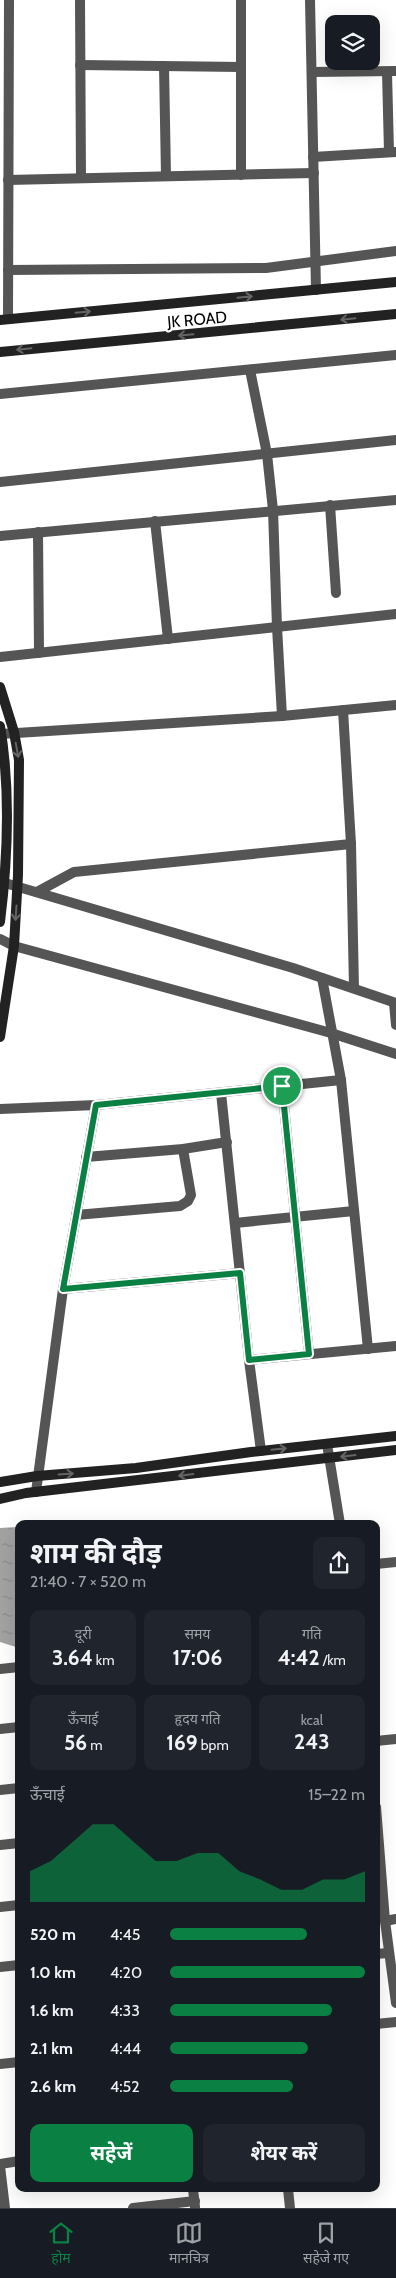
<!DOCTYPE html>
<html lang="hi">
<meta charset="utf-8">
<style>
:root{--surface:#171b24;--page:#20242c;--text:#f1f3f6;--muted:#9ea1a6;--line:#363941;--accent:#0b8043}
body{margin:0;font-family:Cabin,"Noto Sans Devanagari",sans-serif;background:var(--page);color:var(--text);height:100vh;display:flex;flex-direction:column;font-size:19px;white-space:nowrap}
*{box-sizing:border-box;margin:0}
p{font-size:16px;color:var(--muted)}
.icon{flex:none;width:28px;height:28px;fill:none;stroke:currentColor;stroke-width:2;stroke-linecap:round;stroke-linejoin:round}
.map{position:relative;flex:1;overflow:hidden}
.sheet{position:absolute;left:15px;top:1520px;width:365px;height:672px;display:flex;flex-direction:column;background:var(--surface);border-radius:10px;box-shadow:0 5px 20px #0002}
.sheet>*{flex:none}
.controls{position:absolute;left:325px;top:15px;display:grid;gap:10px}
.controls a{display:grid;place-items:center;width:55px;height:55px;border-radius:10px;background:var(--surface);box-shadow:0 5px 20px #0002;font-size:25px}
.pin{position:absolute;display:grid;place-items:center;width:42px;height:42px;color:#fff;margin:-21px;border:2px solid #fff;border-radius:50%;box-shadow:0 1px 5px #0007}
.round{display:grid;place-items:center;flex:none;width:52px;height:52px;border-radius:10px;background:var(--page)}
.overview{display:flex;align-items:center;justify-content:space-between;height:85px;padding:0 15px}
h1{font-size:28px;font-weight:700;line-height:38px}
.figures{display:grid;grid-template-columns:repeat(3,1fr);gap:8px;height:85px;padding:5px 15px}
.figures div{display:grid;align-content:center;border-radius:10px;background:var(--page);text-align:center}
.figures b{font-size:21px;font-weight:700}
.figures small{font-size:14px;font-weight:400}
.figures p{font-size:14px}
.chart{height:140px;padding:10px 15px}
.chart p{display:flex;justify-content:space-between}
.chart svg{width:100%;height:90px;margin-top:5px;fill:var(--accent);opacity:.7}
.cta{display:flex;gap:10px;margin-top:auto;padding:10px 15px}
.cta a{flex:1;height:58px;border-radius:10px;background:var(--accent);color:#fff;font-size:20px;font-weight:700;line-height:58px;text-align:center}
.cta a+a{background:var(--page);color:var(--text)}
ul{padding:0 15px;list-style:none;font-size:16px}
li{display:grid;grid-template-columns:80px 60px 1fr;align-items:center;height:38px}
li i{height:12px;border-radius:6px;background:var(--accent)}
.tab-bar{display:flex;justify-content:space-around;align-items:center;height:70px;border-top:1px solid var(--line);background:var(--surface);font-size:14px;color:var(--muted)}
.tab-bar a{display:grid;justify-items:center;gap:2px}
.tab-bar .on{color:var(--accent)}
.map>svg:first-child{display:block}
.water{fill:url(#water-ripples)}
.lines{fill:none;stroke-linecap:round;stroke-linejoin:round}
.street{stroke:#555;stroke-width:10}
.secondary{stroke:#222;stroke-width:10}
.oneway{stroke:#646464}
.route-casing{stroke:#fff;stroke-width:10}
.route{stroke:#0b8043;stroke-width:6}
.labels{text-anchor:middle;stroke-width:4.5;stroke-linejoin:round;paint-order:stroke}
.street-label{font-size:16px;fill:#000;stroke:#fff}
</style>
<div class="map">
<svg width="396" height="2208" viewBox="0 0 396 2208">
<defs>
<pattern id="water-ripples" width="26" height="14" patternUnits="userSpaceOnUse" patternTransform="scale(1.25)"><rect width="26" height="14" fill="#a3a3a3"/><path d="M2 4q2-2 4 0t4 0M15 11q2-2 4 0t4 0" fill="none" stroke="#8b8b8b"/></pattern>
</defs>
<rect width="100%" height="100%" fill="#fff"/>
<path class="water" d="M 19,1527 L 19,1648 L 0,1642 L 0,1528 Z"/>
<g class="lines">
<g class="street">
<path d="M 80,0 L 81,178"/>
<path d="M 310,0 L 316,290"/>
<path d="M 80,65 L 241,67"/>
<path d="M 164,66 L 166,176"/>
<path d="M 312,72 L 396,71"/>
<path d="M 387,72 L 389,152"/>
<path d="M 313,157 L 396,152"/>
<path d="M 241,175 L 241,0"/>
<path d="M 8,180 L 314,173"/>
<path d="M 8,270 L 266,268 L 396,251"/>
<path d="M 8,319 L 9,0"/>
<path d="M 250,370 L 267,454 L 273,510 L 277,627 L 282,716"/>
<path d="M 0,394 L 396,355"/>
<path d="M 0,482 L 396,440"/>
<path d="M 330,505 L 336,593"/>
<path d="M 155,521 L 168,639"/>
<path d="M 38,532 L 39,653"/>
<path d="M 0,536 L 396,500"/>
<path d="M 0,657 L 396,614"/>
<path d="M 343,710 L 351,844 L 354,988"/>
<path d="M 1,734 L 282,716 L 396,705"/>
<path d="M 5,883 L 293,968 L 396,1003"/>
<path d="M 37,892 L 74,872 L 351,844"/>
<path d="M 0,939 L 14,946 L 331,1033 L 396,1054"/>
<path d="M 322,978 L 341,1080 L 368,1349"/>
<path d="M 394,1003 L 396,1025"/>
<path d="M 282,1086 L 309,1354"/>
<path d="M 221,1093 L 249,1360 L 261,1451"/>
<path d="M 0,1109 L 96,1105 L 341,1080"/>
<path d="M 86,1157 L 183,1149 L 227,1142"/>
<path d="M 76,1215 L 180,1206 L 188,1201 L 191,1195 L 183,1149"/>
<path d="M 235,1223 L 354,1211"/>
<path d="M 63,1289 L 240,1273"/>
<path d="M 249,1360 L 396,1346"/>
<path d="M 327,1444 L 340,1524"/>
<path d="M 36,1492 L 63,1289 L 96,1105"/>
<path d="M 376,1564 L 396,1562"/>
<path d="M 0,1669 L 19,1667"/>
<path d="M 0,1729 L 19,1727"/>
<path d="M 376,1741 L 396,1739"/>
<path d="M 0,1790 L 19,1788"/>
<path d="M 376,1807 L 385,1921 L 396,2003"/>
<path d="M 0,1845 L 19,1843"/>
<path d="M 0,1907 L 19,1905"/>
<path d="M 385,1921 L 396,1919"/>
<path d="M 376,1954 L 388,1953"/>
<path d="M 0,1967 L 19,1965"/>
<path d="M 376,2024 L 396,2022"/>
<path d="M 0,2064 L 19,2062"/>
<path d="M 0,2164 L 19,2161"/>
<path d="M 0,2166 L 5,2208"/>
<path d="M 193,2189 L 195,2207"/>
<path d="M 288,2189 L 290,2208"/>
<path d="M 133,2208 L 195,2201"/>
</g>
<g class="secondary">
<path d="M 0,320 L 396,282"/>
<path d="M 0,352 L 396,314"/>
<path d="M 0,687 L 14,732 L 19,760 L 18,875 L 14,946 L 0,1037"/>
<path d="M 0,726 C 11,791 8,857 0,922"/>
<path d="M 0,1482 L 37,1476 L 136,1468 L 251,1452 L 396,1436"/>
<path d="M 0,1499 L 26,1493 L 396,1450"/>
</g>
</g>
<defs><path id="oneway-shaft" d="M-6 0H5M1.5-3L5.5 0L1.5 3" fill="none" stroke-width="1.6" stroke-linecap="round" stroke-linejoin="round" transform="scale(1.25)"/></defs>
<g class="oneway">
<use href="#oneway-shaft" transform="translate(245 297) rotate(-6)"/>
<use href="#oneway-shaft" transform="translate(83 312) rotate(-5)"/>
<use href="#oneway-shaft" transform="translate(348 319) rotate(174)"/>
<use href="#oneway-shaft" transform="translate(186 335) rotate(175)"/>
<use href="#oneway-shaft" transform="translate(24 349) rotate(174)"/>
<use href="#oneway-shaft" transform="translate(17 750) rotate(80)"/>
<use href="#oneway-shaft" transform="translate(16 913) rotate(94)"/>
<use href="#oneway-shaft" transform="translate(279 1449) rotate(-6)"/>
<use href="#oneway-shaft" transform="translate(348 1456) rotate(173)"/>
<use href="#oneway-shaft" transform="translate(66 1474) rotate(-4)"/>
<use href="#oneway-shaft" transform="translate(186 1475) rotate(173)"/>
</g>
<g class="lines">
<defs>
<path id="route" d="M 282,1086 L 309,1354 L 249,1360 L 240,1273 L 63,1289 L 96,1105 Z"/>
</defs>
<use href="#route" class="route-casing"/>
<use href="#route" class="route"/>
</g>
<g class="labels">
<g class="street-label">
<text transform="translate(197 319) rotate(-5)" y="6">JK ROAD</text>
</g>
</g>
</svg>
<div class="controls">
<a><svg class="icon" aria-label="layers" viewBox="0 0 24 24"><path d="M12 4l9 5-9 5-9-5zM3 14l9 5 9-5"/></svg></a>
</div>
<div class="pin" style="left:282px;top:1086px;background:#1e9e55"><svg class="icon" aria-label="arrive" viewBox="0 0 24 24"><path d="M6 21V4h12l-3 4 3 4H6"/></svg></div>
<section class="sheet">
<div class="overview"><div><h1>शाम की दौड़</h1><p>21:40 · 7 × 520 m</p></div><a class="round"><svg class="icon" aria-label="share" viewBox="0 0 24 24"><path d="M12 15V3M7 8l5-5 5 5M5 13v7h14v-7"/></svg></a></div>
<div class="figures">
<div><p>दूरी</p><b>3.64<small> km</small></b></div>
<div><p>समय</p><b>17:06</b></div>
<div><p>गति</p><b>4:42<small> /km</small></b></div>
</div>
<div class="figures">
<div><p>ऊँचाई</p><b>56<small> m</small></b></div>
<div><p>हृदय गति</p><b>169<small> bpm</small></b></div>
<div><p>kcal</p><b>243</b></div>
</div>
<div class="chart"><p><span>ऊँचाई</span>15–22 m</p>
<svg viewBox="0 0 160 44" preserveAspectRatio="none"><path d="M0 44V29L10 24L20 15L30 6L40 6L50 15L60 24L70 24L80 20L90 20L100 29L110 33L120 38L130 38L140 33L150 33L160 29V44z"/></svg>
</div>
<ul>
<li><b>520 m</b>4:45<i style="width:70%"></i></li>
<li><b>1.0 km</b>4:20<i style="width:100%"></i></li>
<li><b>1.6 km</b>4:33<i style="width:83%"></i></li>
<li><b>2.1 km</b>4:44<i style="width:71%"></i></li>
<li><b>2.6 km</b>4:52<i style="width:63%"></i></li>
</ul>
<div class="cta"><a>सहेजें</a><a>शेयर करें</a></div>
</section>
</div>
<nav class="tab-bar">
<a class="on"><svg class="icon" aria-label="home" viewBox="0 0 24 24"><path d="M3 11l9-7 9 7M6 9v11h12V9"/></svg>होम</a>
<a><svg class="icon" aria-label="map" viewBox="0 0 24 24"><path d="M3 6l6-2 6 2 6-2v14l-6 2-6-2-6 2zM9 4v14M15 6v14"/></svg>मानचित्र</a>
<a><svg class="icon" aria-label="saved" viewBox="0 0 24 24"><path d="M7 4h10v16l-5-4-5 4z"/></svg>सहेजे गए</a>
</nav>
